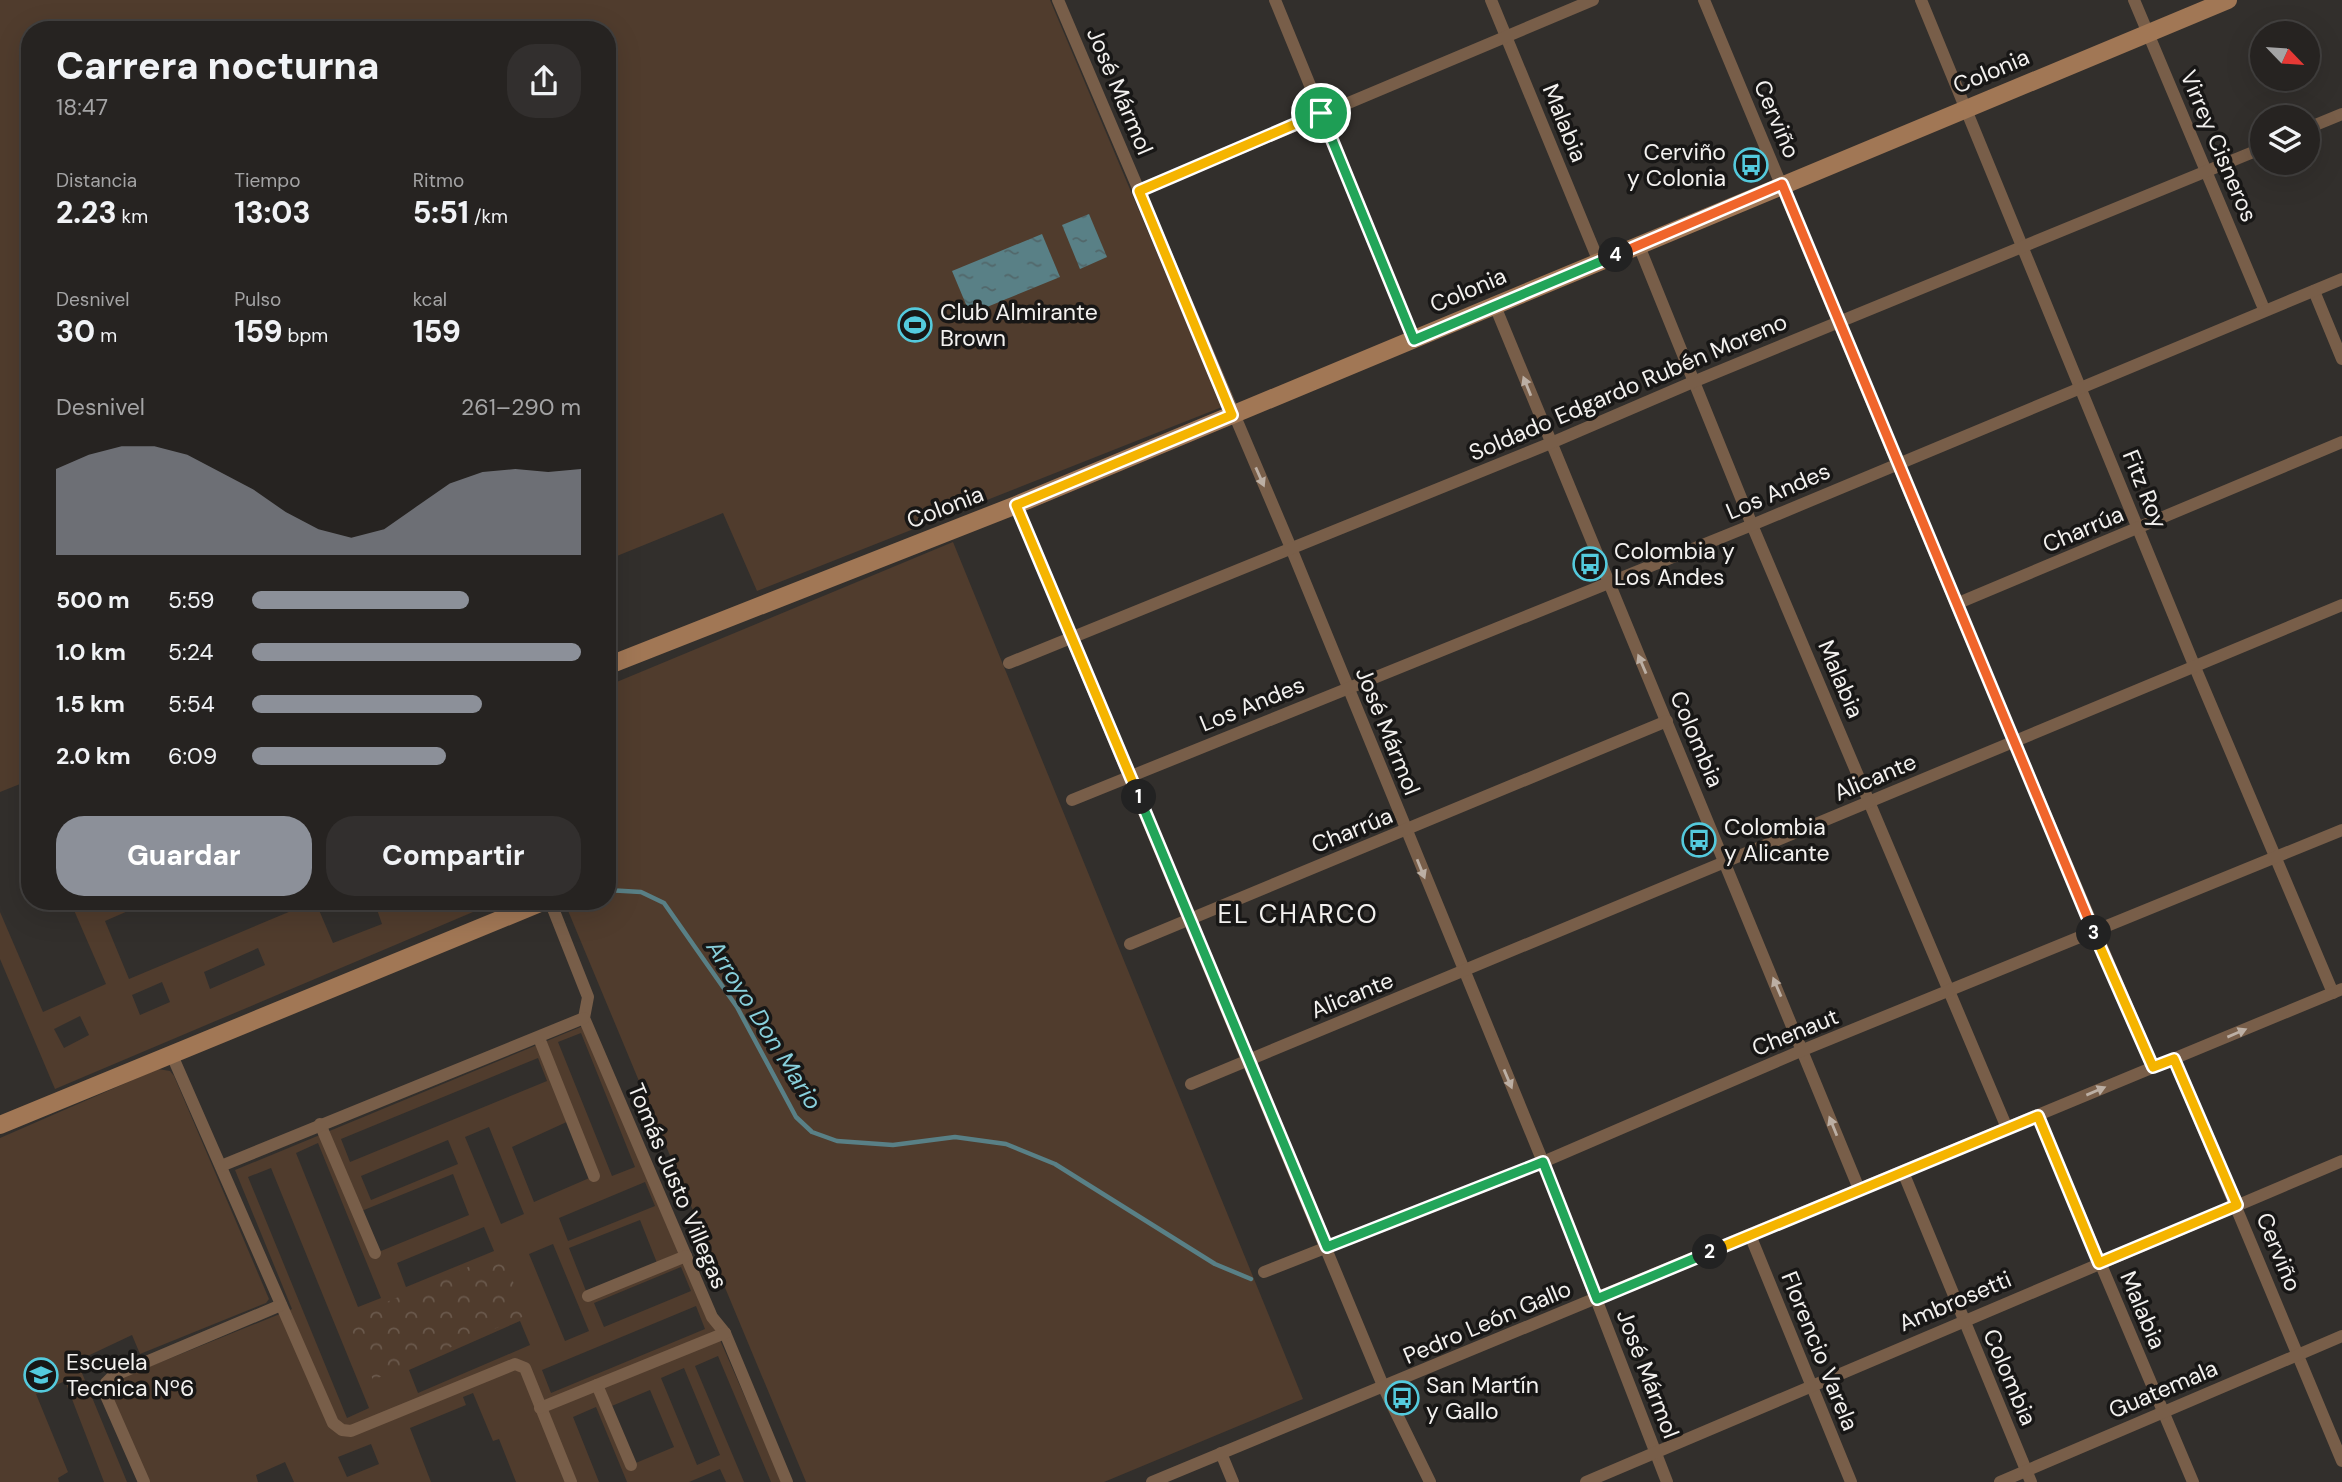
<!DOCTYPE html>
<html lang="es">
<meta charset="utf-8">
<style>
:root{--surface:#262321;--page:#322f2e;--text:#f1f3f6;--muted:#a4a4a5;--line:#42403f;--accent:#8c9099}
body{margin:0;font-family:"DM Sans",sans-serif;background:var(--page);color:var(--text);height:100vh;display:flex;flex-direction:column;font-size:26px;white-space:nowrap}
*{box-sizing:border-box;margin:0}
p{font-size:23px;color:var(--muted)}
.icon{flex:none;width:38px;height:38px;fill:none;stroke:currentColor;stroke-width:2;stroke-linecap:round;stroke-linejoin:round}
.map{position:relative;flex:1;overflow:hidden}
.panel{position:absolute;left:21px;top:21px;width:595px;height:889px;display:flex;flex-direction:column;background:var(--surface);border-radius:28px;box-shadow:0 7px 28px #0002,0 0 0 2px var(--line)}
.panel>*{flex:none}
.needle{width:46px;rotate:115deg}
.fabs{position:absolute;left:2250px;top:21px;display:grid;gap:14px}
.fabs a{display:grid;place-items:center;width:70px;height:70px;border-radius:50%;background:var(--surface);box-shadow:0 7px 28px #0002,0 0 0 2px var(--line);font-size:35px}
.pin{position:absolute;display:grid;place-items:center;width:60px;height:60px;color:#fff;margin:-30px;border:4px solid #fff;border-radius:50%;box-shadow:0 2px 7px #0007}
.km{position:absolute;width:35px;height:35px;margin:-18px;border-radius:50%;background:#222;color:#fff;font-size:19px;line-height:35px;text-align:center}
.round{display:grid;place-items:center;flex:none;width:74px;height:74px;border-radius:28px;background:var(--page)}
.head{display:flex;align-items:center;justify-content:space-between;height:119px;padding:0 35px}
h1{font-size:38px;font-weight:800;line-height:52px}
.figures{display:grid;grid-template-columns:repeat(3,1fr);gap:10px;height:119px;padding:7px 35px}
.figures div{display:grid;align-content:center}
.figures b{font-size:30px;font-weight:800}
.figures small{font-size:19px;font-weight:400}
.figures p{font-size:19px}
.chart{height:196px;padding:14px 35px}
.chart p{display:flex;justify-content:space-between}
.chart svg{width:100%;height:126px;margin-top:7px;fill:var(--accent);opacity:.7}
.action{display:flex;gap:14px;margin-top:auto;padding:14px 35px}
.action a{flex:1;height:80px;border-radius:28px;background:var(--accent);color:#fff;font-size:28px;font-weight:800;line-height:80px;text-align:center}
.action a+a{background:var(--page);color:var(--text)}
ul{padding:0 35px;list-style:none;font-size:23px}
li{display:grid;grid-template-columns:112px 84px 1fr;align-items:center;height:52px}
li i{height:18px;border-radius:9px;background:var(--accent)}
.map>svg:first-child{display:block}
.grass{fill:#503c2d;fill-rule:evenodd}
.forest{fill:url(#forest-crowns)}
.water{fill:url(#water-ripples)}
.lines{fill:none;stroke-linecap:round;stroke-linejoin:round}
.stream{stroke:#598086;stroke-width:4.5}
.street{stroke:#785e49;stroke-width:12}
.secondary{stroke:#a17755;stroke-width:18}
.oneway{fill:#bcafa4}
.split-1-casing{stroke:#fff;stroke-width:14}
.split-2-casing{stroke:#fff;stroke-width:14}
.split-3-casing{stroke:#fff;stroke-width:14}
.split-4-casing{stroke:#fff;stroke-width:14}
.split-5-casing{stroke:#fff;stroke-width:14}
.split-1{stroke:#f5b400;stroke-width:9}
.split-2{stroke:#22a559;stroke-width:9}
.split-3{stroke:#f5b400;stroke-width:9}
.split-4{stroke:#f0652b;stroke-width:9}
.split-5{stroke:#22a559;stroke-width:9}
.labels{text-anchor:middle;stroke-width:7;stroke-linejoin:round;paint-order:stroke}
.street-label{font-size:23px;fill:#f3f1ef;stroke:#181716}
.poi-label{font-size:23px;fill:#f3f1ef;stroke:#181716;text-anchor:start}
.water-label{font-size:24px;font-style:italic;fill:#88d0dc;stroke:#181716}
.quarter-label{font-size:26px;letter-spacing:2px;fill:#f3f1ef;stroke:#181716}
</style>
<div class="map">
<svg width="2342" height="1482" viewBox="0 0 2342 1482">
<defs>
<pattern id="forest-crowns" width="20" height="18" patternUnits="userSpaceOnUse" patternTransform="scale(1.75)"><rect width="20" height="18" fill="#503c2d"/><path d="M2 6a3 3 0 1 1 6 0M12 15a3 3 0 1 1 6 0" fill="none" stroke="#6a594c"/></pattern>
<pattern id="water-ripples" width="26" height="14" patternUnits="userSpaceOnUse" patternTransform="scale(1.75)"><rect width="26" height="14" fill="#598086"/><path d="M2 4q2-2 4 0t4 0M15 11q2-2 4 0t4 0" fill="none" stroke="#52676a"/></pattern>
</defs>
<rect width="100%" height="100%" fill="#322f2c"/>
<g class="grass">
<path d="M 0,0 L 1050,0 L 1222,407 L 757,591 L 723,513 L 607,560 L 607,30 L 30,30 L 30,807 L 20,784 L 0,792 Z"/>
<path d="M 953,542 L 1303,1399 L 1104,1482 L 806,1482 L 564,901 L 607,901 L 607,686 Z"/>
<path d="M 70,901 L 151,901 L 105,921 L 129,979 L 315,901 L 340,901 L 319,910 L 333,943 L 382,924 L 374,901 L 499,901 L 55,1089 L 0,959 L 0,912 L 43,1012 L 106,984 ZM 258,948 L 265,965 L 210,989 L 204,972 ZM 162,982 L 170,1002 L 140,1015 L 132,995 ZM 80,1016 L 89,1035 L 64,1048 L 54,1029 Z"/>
<path d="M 583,1026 L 782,1482 L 771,1482 L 718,1356 L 695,1366 L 744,1482 L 726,1482 L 720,1469 L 689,1482 L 627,1482 L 596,1407 L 573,1417 L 599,1482 L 516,1482 L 499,1439 L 493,1441 L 473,1393 L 463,1397 L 466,1405 L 410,1428 L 431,1482 L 294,1482 L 285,1462 L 256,1475 L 258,1482 L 149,1482 L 113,1399 L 112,1386 L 119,1379 L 292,1309 L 235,1170 ZM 581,1033 L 635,1167 L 612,1176 L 558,1042 ZM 538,1058 L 547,1081 L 350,1162 L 341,1139 ZM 571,1120 L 594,1176 L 534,1202 L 512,1147 ZM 489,1127 L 524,1214 L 501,1224 L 465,1137 ZM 448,1140 L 458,1164 L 371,1200 L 361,1176 ZM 318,1143 L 381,1298 L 358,1307 L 296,1153 ZM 271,1168 L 369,1408 L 347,1418 L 248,1177 ZM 453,1174 L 469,1215 L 376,1253 L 359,1212 ZM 645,1182 L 655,1206 L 568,1241 L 559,1218 ZM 640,1220 L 659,1268 L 588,1296 L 569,1248 ZM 484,1227 L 494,1251 L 406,1287 L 397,1263 ZM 553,1244 L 589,1331 L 565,1341 L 529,1254 ZM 681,1267 L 691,1291 L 604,1327 L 594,1303 ZM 696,1306 L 705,1329 L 551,1393 L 542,1370 ZM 520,1321 L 530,1345 L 418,1393 L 409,1370 ZM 684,1368 L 720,1455 L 697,1465 L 661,1378 ZM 650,1390 L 674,1447 L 631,1465 L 607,1408 ZM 371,1444 L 379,1464 L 347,1477 L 338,1457 Z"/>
<path d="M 158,1069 L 170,1071 L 174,1076 L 269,1299 L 266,1303 L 140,1354 L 132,1335 L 77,1361 L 127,1482 L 104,1482 L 65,1381 L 36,1394 L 68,1472 L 58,1478 L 59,1482 L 0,1482 L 0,1138 Z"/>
</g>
<path class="forest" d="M 501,1253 L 527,1315 L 373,1380 L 347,1319 Z"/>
<g class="water">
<path d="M 1089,214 L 1107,257 L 1080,269 L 1062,225 Z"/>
<path d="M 1042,234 L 1060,277 L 970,314 L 952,271 Z"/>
</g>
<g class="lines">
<path class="stream" d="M 607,890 L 641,892 L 664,903 L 737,1007 L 796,1117 L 812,1132 L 837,1141 L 893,1145 L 955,1137 L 1006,1144 L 1055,1164 L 1215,1264 L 1251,1279"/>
<g class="street">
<path d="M 1058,0 L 1291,548 L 1543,1162 L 1667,1482"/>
<path d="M 1275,0 L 1414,339"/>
<path d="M 1491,0 L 1599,262"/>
<path d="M 1704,0 L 1956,604 L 2153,1067"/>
<path d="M 1921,0 L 2194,665 L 2333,993"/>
<path d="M 2134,0 L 2264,309"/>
<path d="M 2308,128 L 2342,114"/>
<path d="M 1139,191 L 1593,0"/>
<path d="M 1639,246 L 1752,525 L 2007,1128"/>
<path d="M 2314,291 L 2342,359"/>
<path d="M 1495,306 L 1859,1189"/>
<path d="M 1016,505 L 1384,1388 L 1430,1482"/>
<path d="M 1956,604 L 2342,442"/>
<path d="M 1009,663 L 1551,443 L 1693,382 L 2263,148"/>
<path d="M 1072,800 L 1752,525 L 2342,279"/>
<path d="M 550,901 L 588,997 L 584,1018 L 712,1317 L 725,1333 L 787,1482"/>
<path d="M 1130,944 L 1667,721"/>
<path d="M 539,1038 L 594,1176"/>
<path d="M 171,1053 L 333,1423 L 342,1430 L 351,1431 L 515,1364 L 525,1368 L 571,1482"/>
<path d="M 2174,1059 L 2342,1461"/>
<path d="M 1191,1084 L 2342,605"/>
<path d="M 2038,1116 L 2193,1482"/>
<path d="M 320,1124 L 375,1253"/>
<path d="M 221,1166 L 584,1018"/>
<path d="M 1903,1172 L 2031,1482"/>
<path d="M 1750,1235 L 1851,1482"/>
<path d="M 1264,1272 L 1543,1162 L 1803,1050 L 2342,830"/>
<path d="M 588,1296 L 686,1256"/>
<path d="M 597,1385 L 631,1465"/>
<path d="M 540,1408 L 725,1333"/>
<path d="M 1221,1453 L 1233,1482"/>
<path d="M 144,1482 L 104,1391 L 106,1383 L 113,1376 L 281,1305"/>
<path d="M 1152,1482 L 2342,989"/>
<path d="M 1586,1482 L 2342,1161"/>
<path d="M 2000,1482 L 2342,1336"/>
</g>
<g class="secondary">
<path d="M 607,666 L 1016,505 L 2228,0"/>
<path d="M 0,1125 L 545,901"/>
</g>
</g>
<defs><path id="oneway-solid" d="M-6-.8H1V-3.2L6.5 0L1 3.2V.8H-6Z" transform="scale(1.75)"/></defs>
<g class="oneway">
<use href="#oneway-solid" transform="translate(1527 386) rotate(-112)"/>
<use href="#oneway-solid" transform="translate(1260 477) rotate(66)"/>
<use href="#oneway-solid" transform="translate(1642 664) rotate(-113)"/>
<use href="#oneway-solid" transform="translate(1421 869) rotate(68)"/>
<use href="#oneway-solid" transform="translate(1777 987) rotate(-113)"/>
<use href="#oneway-solid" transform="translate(2237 1033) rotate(-23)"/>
<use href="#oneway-solid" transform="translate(1508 1079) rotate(67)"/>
<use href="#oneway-solid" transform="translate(2096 1091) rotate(-23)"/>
<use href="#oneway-solid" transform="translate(1833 1126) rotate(-112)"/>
</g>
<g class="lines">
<defs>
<path id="split-1" d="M 1139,797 L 1016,505 L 1232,415 L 1139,191 L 1321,113"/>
<path id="split-2" d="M 1139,797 L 1327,1247 L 1543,1162 L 1597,1299 L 1710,1252"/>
<path id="split-3" d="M 1710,1252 L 2038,1116 L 2099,1263 L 2237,1205 L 2174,1059 L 2153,1067 L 2094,933"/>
<path id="split-4" d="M 1616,255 L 1782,184 L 2094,933"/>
<path id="split-5" d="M 1321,113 L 1414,340 L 1616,255"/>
</defs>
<use href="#split-1" class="split-1-casing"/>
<use href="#split-2" class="split-2-casing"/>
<use href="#split-3" class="split-3-casing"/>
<use href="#split-4" class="split-4-casing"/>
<use href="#split-5" class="split-5-casing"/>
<use href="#split-1" class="split-1"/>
<use href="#split-2" class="split-2"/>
<use href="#split-3" class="split-3"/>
<use href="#split-4" class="split-4"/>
<use href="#split-5" class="split-5"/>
</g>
<defs>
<symbol id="bus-ring" viewBox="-11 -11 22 22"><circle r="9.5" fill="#181716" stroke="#54cadd" stroke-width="1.5"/><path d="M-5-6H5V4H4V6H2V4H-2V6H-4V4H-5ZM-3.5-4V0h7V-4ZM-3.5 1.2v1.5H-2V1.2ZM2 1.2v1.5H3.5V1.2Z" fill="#54cadd"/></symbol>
<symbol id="stadium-ring" viewBox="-11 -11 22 22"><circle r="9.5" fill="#181716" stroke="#54cadd" stroke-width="1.5"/><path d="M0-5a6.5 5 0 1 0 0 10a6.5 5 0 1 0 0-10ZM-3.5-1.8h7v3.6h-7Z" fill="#54cadd"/></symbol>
<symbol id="school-ring" viewBox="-11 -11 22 22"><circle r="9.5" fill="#181716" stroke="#54cadd" stroke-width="1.5"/><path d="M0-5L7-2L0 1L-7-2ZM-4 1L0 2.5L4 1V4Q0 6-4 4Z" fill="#54cadd"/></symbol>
</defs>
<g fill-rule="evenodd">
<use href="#bus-ring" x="1732" y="146" width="38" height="38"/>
<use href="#stadium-ring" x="896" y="306" width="38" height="38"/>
<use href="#bus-ring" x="1571" y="545" width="38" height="38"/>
<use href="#bus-ring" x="1680" y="821" width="38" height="38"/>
<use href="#school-ring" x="22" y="1356" width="38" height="38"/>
<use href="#bus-ring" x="1383" y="1379" width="38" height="38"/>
</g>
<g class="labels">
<g class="street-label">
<text transform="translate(1991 71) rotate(-23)" y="8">Colonia</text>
<text transform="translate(1120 91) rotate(67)" y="8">José Mármol</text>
<text transform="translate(1777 119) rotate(67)" y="8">Cerviño</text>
<text transform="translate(1565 123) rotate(68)" y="8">Malabia</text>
<text transform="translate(2219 146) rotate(67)" y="8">Virrey Cisneros</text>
<text transform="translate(1468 290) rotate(-23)" y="8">Colonia</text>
<text transform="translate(1628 387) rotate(-23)" y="8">Soldado Edgardo Rubén Moreno</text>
<text transform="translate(2145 489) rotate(68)" y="8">Fitz Roy</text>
<text transform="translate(1778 491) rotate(-23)" y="8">Los Andes</text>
<text transform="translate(945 507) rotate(-21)" y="8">Colonia</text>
<text transform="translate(2083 529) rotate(-23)" y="8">Charrúa</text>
<text transform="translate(1841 679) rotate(67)" y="8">Malabia</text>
<text transform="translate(1252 704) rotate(-22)" y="8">Los Andes</text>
<text transform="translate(1388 731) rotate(68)" y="8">José Mármol</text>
<text transform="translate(1697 739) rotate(67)" y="8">Colombia</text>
<text transform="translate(1875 777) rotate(-23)" y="8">Alicante</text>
<text transform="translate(1352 830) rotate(-22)" y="8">Charrúa</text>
<text transform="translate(1352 995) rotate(-22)" y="8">Alicante</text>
<text transform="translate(1795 1032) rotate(-22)" y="8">Chenaut</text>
<text transform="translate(678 1186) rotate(67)" y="8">Tomás Justo Villegas</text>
<text transform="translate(2279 1252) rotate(68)" y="8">Cerviño</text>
<text transform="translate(1955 1301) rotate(-23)" y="8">Ambrosetti</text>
<text transform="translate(2143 1310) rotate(67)" y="8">Malabia</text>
<text transform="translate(1487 1322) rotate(-23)" y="8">Pedro León Gallo</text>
<text transform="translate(1820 1351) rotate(68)" y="8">Florencio Varela</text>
<text transform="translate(1648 1374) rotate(69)" y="8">José Mármol</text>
<text transform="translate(2010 1377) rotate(67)" y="8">Colombia</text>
<text transform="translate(2163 1389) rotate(-23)" y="8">Guatemala</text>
</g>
<g class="poi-label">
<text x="1726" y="160" text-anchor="end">Cerviño<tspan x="1726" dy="26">y Colonia</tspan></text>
<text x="940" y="320">Club Almirante<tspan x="940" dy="26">Brown</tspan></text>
<text x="1614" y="559">Colombia y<tspan x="1614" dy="26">Los Andes</tspan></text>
<text x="1724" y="835">Colombia<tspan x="1724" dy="26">y Alicante</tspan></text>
<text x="66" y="1370">Escuela<tspan x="66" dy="26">Tecnica Nº6</tspan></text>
<text x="1426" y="1393">San Martín<tspan x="1426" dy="26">y Gallo</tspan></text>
</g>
<g class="water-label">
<text transform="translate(764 1025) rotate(58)" y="8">Arroyo Don Mario</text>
</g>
<g class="quarter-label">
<text x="1298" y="923">EL CHARCO</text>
</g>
</g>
</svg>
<div class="fabs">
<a><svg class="needle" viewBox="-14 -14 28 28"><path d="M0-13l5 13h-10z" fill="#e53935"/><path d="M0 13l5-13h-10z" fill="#a4a4a5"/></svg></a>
<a><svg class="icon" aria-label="layers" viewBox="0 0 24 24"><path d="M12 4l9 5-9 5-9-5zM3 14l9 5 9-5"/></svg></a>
</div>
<div class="pin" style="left:1321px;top:113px;background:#1e9e55"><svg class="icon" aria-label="arrive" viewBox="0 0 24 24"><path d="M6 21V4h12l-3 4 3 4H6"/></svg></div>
<b class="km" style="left:1139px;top:797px">1</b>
<b class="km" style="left:1710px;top:1252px">2</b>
<b class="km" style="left:2094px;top:933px">3</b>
<b class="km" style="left:1616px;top:255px">4</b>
<section class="panel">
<div class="head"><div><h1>Carrera nocturna</h1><p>18:47</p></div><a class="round"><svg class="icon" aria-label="share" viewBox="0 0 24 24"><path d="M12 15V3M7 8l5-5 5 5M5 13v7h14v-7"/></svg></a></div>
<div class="figures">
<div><p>Distancia</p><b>2.23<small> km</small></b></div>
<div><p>Tiempo</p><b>13:03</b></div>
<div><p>Ritmo</p><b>5:51<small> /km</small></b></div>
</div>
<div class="figures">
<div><p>Desnivel</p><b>30<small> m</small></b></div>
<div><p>Pulso</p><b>159<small> bpm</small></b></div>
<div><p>kcal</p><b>159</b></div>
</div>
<div class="chart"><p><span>Desnivel</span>261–290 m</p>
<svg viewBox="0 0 160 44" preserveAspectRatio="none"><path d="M0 44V14L10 9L20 6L30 6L40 9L50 15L60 21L70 29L80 35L90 38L100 35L110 27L120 19L130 15L140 14L150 15L160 14V44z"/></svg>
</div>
<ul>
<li><b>500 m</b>5:59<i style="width:66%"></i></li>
<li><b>1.0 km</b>5:24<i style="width:100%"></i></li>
<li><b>1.5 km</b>5:54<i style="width:70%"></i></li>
<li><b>2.0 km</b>6:09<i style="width:59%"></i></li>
</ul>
<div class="action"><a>Guardar</a><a>Compartir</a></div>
</section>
</div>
